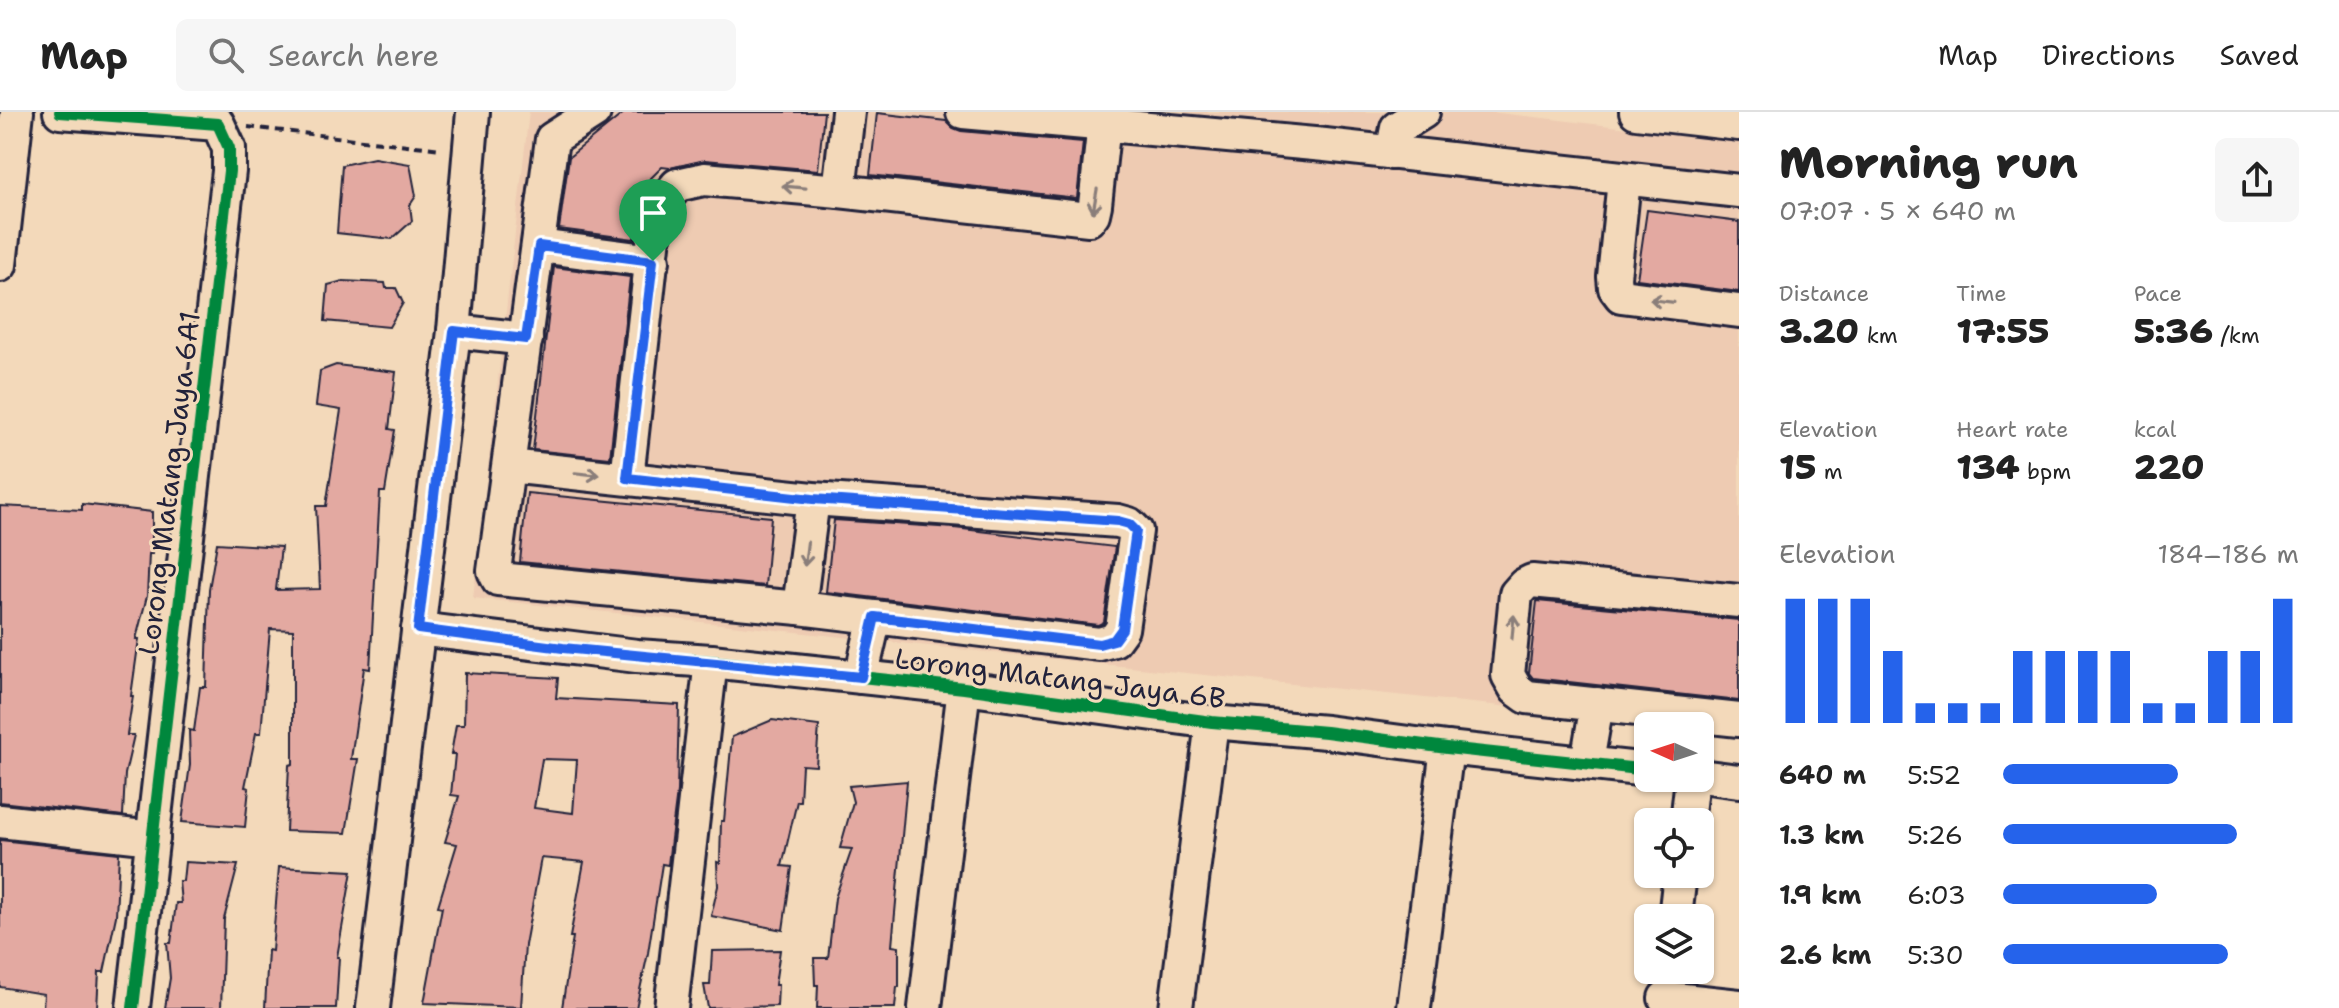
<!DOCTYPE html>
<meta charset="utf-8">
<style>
:root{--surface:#fff;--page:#f6f6f6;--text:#222;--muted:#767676;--line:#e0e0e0;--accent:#2563eb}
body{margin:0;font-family:"Shantell Sans",sans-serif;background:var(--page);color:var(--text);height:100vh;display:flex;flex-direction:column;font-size:30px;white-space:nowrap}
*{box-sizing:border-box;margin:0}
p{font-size:26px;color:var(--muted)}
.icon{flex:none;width:44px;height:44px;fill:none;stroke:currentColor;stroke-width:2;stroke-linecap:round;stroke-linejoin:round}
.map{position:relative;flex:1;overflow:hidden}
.drawer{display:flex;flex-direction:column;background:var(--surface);width:600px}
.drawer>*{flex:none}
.needle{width:52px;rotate:273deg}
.fabs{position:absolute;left:1634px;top:600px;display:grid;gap:16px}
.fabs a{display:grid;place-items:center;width:80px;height:80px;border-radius:12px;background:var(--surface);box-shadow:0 2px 6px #0004;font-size:40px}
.pin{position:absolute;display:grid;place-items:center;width:68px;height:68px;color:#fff;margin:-82px -34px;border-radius:50% 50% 50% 0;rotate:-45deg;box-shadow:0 0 8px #0007}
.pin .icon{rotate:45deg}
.round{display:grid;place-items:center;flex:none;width:84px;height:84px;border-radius:12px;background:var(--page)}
.head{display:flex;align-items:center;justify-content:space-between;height:136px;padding:0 40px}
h1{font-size:44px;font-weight:800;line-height:60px}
.stats{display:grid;grid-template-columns:repeat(3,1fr);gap:12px;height:136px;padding:8px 40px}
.stats div{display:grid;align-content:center}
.stats b{font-size:34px;font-weight:800}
.stats small{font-size:22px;font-weight:400}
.stats p{font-size:22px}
.chart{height:224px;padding:16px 40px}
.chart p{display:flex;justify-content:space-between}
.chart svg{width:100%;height:144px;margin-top:8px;stroke:var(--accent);stroke-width:6}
ul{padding:0 40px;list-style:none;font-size:26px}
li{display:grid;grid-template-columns:128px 96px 1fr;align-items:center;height:60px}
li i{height:20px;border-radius:10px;background:var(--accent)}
header{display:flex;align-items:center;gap:48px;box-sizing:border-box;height:112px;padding:0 40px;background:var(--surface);border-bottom:2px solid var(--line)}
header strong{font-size:38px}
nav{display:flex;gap:44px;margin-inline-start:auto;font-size:28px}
.search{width:560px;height:72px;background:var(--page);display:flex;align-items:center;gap:20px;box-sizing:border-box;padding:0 28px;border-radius:12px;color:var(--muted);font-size:30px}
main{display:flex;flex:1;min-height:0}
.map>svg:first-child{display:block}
.built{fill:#eecbb2}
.building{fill:#e3a9a1;stroke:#22223b;stroke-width:2;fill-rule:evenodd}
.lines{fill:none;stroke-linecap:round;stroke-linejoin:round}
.minor-casing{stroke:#22223b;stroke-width:38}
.path{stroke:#22223b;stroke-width:4;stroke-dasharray:8 6;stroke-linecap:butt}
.minor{stroke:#f3d9ba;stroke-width:32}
.cycleway-casing{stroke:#f3d9ba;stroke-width:17}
.cycleway{stroke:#00873e;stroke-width:12}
.oneway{stroke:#8a7e7a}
.route-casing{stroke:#fff;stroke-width:16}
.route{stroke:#2563eb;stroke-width:10}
.labels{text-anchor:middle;stroke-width:6;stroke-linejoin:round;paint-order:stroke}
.street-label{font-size:28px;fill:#22223b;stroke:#f3d9ba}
</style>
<header>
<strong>Map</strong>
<div class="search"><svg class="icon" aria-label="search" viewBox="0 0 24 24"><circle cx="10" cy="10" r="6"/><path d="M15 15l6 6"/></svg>Search here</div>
<nav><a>Map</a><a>Directions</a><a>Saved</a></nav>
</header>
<main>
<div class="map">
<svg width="1739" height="896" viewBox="0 0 1739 896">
<rect width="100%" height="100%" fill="#f3d9ba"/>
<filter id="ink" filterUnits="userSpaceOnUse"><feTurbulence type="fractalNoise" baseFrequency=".0125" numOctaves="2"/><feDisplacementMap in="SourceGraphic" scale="16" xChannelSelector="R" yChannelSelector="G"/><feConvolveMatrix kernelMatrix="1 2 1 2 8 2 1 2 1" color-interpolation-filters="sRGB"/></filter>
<g filter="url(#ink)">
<path class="built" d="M 529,0 L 1491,0 L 1739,29 L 1739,619 L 473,486 Z"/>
<g class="building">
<path d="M 625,0 L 824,0 L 818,58 L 705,48 L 670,56 L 662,55 L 642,75 L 634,127 L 559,117 L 569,45 Z"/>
<path d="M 877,1 L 946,9 L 953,16 L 961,19 L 1083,30 L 1077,86 L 870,63 Z"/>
<path d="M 374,46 L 410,52 L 416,84 L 410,93 L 412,109 L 392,127 L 337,121 L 342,53 Z"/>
<path d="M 1647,98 L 1739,110 L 1739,180 L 1637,167 Z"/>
<path d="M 554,155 L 630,165 L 610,346 L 533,338 Z"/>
<path d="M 343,169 L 385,171 L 386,176 L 396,176 L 403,191 L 389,215 L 325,209 L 328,173 Z"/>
<path d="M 336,253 L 396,260 L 389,317 L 395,318 L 385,380 L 380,380 L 370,557 L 364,556 L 351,647 L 358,647 L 346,721 L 286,719 L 289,653 L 293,652 L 293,518 L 270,517 L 261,621 L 256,621 L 245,675 L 249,676 L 245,715 L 182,710 L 190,653 L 189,618 L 194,619 L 200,575 L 206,575 L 209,477 L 217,431 L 281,435 L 276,478 L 320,477 L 316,394 L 326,394 L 341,298 L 316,294 L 320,259 Z"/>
<path d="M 527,381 L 771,405 L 765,474 L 520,450 Z"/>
<path d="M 82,392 L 152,400 L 152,442 L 149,442 L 147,484 L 136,527 L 139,527 L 131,584 L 133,584 L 127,623 L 134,623 L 125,662 L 123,704 L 0,690 L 0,394 L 82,398 Z"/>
<path d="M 834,408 L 954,416 L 1115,435 L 1104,510 L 1098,513 L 826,480 Z"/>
<path d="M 1537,489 L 1739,508 L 1739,589 L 1533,566 L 1529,561 Z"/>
<path d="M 465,561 L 558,566 L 556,586 L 679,593 L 677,680 L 671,727 L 668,753 L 662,752 L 648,841 L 636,896 L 562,896 L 573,825 L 570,825 L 584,750 L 541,746 L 525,833 L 521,895 L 424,891 L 442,795 L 438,794 L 457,732 L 445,730 L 459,684 L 451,683 L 455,642 L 451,642 L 456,613 L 464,613 ZM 542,647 L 577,648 L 573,701 L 534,696 Z"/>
<path d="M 772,608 L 819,614 L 816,654 L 802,653 L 800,689 L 797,689 L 782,754 L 792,755 L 783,818 L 711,804 L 718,774 L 717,750 L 720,751 L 721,709 L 724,709 L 732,625 Z"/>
<path d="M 907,669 L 892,834 L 899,835 L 899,875 L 897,875 L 895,896 L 817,896 L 818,873 L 815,873 L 814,846 L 828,846 L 835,786 L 852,737 L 840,736 L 853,690 L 849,674 Z"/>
<path d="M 0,728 L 119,741 L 116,804 L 104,860 L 99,860 L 97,896 L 43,896 L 44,882 L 0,875 Z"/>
<path d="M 185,750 L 238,753 L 224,807 L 221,896 L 165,896 L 170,866 L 167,831 L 171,831 L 176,791 L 181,791 L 179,769 L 183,769 Z"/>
<path d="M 279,755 L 352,759 L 337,845 L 339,845 L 336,896 L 265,896 L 268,838 L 272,839 Z"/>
<path d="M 780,838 L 775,873 L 778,873 L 777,894 L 708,896 L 704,873 L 710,873 L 712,839 Z"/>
</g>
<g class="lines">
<defs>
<g id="minor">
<path d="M 60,0 L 218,12 L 229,36 L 229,59 L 133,896"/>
<path d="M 963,0 L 1325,33 L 1739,79"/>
<path d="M 1636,0 L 1739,12"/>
<path d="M 1392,41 L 1397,16 L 1423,0"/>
<path d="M 1624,68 L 1614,165 L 1615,176 L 1621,184 L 1739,199"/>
<path d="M 839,79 L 848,0"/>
<path d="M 539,134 L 653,149"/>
<path d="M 0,153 L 17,0"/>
<path d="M 454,219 L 526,227"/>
<path d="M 509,354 L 813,387 L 1118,409 L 1129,412 L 1136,419 L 1122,517 L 1114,528 L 1099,532 L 799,496 L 498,467 L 494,459 L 552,27 L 594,0"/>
<path d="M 627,366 L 657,97 L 677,73 L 704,67 L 839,79 L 1089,107 L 1093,102 L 1095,93 L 1104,12"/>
<path d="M 1739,489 L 1532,469 L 1524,473 L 1516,482 L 1508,563 L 1516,577 L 1527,585 L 1739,608"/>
<path d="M 799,496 L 813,387"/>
<path d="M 418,517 L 637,544 L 711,549 L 964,576 L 1212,610 L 1326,620 L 1447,636 L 1648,658"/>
<path d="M 861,565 L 875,505"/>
<path d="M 1587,650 L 1597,592"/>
<path d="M 1700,664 L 1739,669"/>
<path d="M 0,709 L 153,726"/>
<path d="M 1687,710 L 1692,666"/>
<path d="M 1675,806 L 1680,762"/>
<path d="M 1665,886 L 1739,894"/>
<path d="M 373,896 L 454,219 L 473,0"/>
<path d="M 671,896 L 711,549"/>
<path d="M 925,896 L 964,576"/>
<path d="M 1176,896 L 1212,610"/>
<path d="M 1414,896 L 1447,636"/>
</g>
</defs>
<use href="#minor" class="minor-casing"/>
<path class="path" d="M 248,15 L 442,37"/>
<use href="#minor" class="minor"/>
<defs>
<g id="cycleway">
<path d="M 60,0 L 218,12 L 229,36 L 229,59 L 133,896"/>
<path d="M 418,517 L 637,544 L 711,549 L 964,576 L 1212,610 L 1326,620 L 1447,636 L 1648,658"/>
</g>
</defs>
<use href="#cycleway" class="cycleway-casing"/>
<use href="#cycleway" class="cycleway"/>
</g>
<defs><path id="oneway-shaft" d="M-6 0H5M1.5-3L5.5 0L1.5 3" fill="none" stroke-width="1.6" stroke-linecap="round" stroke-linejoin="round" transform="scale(2)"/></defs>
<g class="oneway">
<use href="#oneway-shaft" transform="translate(794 75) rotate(-175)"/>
<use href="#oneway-shaft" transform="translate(1095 89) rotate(100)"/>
<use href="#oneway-shaft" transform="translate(1662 189) rotate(-173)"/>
<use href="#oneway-shaft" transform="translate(587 362) rotate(6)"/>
<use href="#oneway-shaft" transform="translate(806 442) rotate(97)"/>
<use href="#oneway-shaft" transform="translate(1513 515) rotate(-85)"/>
</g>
</g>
<g class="lines" filter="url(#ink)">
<defs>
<path id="route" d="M 539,134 L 653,149 L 627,366 L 813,387 L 1118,409 L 1129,412 L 1136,419 L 1122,517 L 1114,528 L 1099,532 L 875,505 L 861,565 L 563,536 L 418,517 L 454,219 L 526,227 Z"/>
</defs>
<use href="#route" class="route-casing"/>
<use href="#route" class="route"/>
</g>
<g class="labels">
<g class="street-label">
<text transform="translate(169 371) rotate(-83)" y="10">Lorong Matang Jaya 6A1</text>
<text transform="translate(1060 566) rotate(7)" y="10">Lorong Matang Jaya 6B</text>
</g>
</g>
</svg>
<div class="fabs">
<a><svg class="needle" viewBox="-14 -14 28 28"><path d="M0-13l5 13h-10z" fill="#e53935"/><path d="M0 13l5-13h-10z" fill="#767676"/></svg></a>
<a><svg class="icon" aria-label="locate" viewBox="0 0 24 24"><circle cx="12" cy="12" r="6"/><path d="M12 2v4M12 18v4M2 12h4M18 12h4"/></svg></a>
<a><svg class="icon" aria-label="layers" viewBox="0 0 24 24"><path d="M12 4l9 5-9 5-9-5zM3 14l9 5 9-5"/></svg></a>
</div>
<div class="pin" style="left:653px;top:149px;background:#1e9e55"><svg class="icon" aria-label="arrive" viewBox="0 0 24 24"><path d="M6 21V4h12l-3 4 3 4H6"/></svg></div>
</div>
<section class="drawer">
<div class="head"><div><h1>Morning run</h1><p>07:07 · 5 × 640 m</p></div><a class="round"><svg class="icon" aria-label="share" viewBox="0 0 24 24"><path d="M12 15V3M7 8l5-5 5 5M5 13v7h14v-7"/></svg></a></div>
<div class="stats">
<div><p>Distance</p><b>3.20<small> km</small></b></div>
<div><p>Time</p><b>17:55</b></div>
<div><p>Pace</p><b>5:36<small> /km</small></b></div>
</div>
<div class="stats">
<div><p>Elevation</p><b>15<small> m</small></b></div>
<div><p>Heart rate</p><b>134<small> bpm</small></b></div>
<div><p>kcal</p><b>220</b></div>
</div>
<div class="chart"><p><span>Elevation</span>184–186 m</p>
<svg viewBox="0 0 160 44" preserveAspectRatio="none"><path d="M5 44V6M15 44V6M25 44V6M35 44V22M45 44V38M55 44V38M65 44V38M75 44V22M85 44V22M95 44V22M105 44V22M115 44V38M125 44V38M135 44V22M145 44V22M155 44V6"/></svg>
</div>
<ul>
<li><b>640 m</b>5:52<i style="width:59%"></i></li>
<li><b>1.3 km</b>5:26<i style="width:79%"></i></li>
<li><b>1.9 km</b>6:03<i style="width:52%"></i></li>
<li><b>2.6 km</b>5:30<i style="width:76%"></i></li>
</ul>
</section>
</main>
